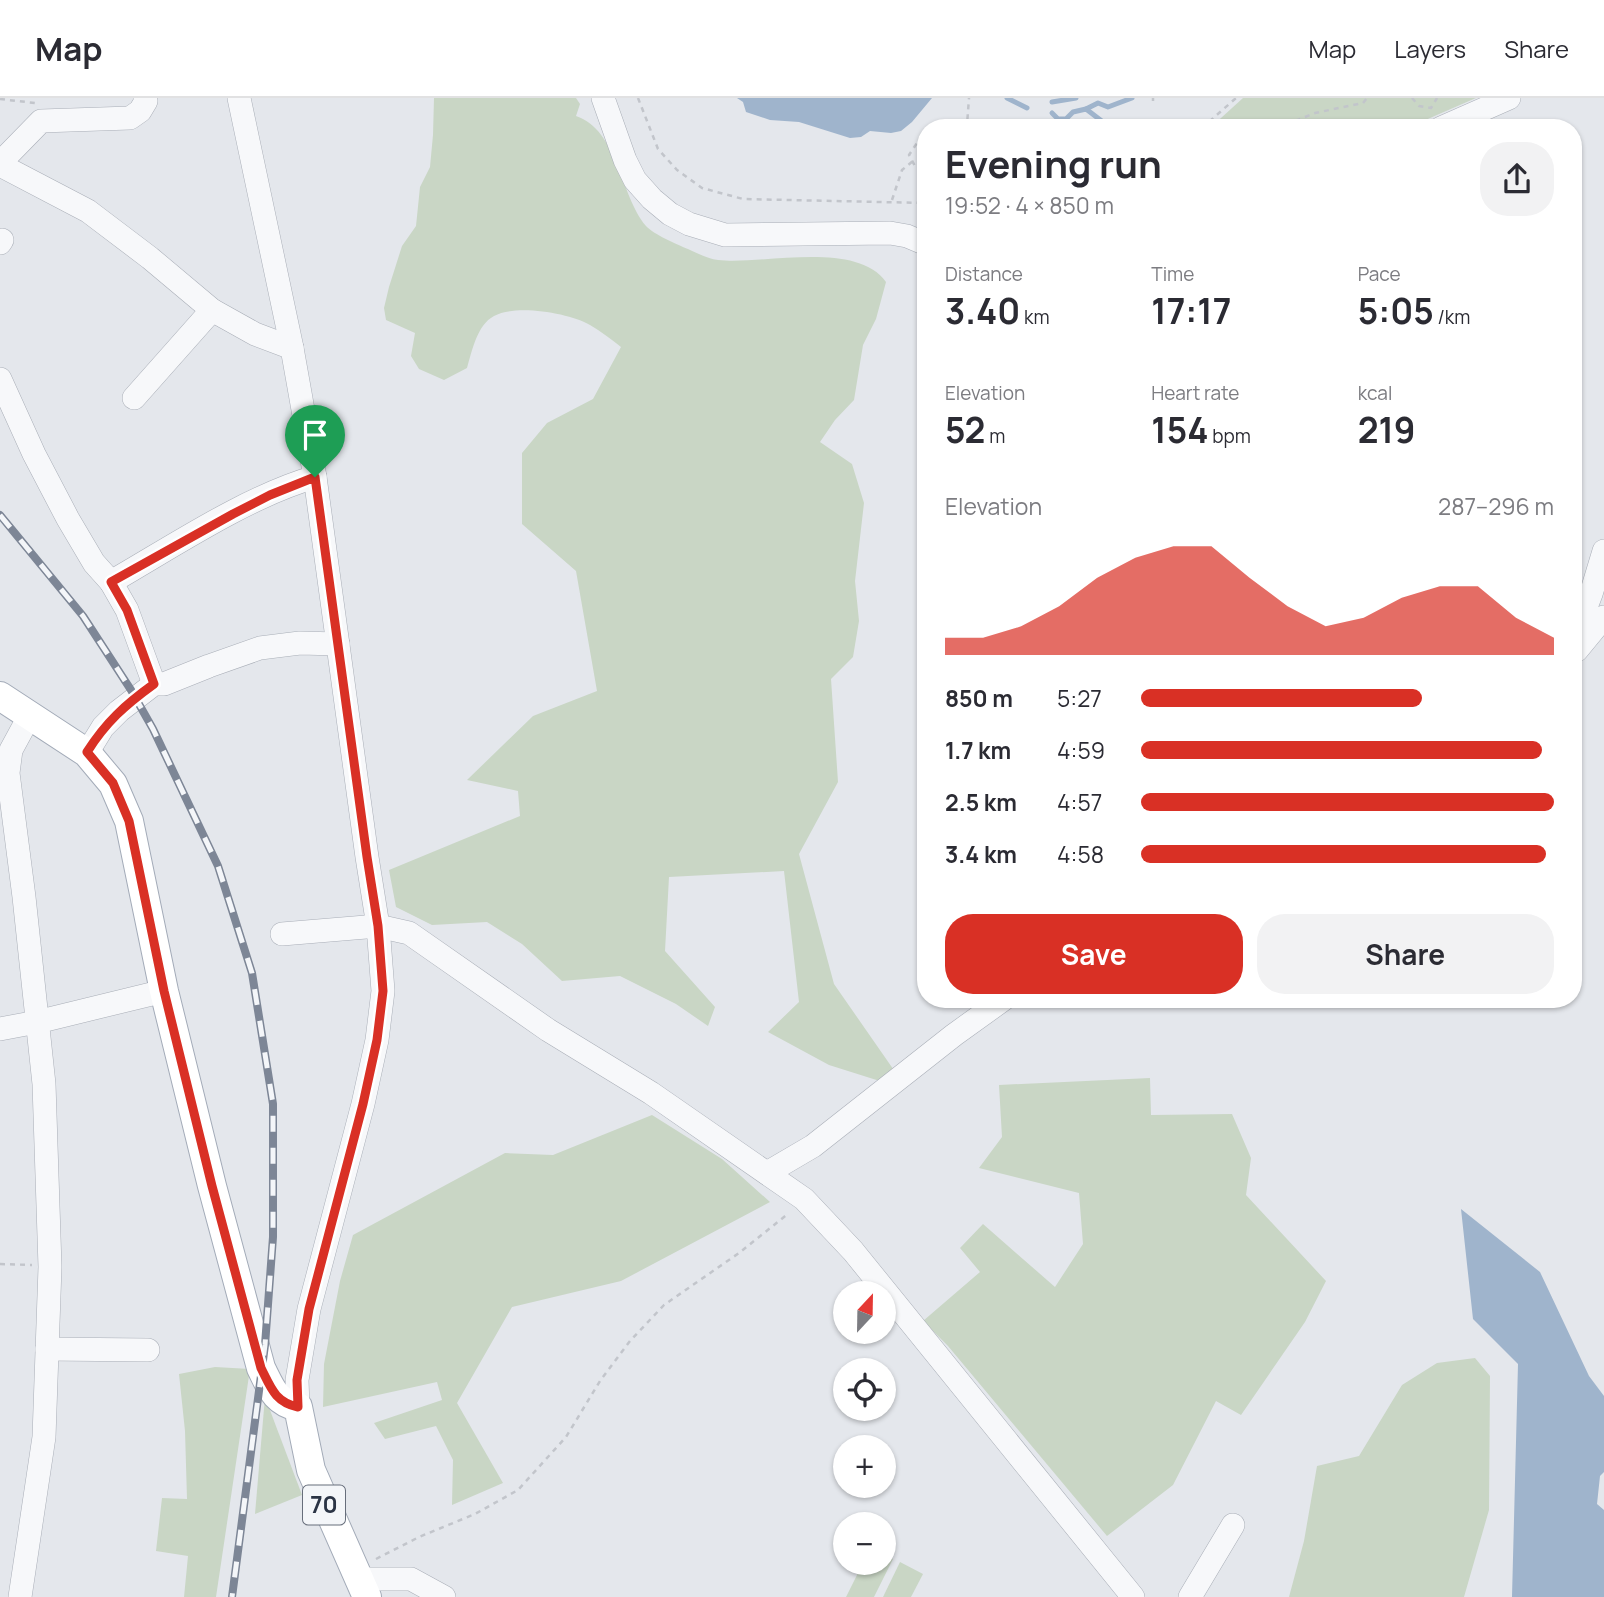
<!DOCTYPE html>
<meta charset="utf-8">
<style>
:root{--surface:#fff;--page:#f2f2f3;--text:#2b2b33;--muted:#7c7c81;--line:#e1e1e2;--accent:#d93025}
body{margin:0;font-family:Manrope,sans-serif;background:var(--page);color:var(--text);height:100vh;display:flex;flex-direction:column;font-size:26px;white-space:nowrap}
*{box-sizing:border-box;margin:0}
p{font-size:23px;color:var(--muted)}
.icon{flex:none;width:38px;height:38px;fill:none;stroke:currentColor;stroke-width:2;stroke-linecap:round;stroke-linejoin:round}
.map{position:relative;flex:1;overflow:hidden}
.details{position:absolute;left:917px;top:21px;width:665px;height:889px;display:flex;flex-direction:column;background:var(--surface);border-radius:28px;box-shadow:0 2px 5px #0004}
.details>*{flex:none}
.needle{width:46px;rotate:22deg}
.fabs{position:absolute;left:833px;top:1183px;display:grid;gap:14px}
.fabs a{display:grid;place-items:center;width:63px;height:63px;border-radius:50%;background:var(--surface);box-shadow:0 2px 5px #0004;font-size:35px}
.pin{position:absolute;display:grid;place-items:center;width:60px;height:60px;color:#fff;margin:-72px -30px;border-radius:50% 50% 50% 0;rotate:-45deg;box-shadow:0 0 7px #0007}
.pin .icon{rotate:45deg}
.round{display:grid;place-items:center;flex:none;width:74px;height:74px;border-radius:28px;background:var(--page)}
.headline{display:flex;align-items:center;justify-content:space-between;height:119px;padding:0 28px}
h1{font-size:38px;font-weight:700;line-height:52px}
.metrics{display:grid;grid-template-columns:repeat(3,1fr);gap:10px;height:119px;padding:7px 28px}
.metrics div{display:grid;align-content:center}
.metrics b{font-size:35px;font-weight:700}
.metrics small{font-size:19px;font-weight:400}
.metrics p{font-size:19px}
.chart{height:196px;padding:14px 28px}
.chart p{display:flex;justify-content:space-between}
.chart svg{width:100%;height:126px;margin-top:7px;fill:var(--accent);opacity:.7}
.action{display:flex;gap:14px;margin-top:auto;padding:14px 28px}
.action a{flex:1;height:80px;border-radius:28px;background:var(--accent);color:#fff;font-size:28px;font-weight:700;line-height:80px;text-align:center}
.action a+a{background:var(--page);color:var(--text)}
ul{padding:0 28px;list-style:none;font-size:23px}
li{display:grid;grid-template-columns:112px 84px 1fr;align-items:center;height:52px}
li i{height:18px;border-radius:9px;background:var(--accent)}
header{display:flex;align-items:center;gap:42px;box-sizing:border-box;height:98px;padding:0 35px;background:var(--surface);border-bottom:2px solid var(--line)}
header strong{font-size:33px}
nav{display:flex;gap:38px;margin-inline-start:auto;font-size:24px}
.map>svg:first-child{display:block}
.green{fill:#c9d6c5}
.water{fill:#9fb4cc}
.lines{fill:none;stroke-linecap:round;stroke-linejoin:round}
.stream{stroke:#9fb4cc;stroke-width:5}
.minor-casing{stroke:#a9aeb7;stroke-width:24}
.major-casing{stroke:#a3abb8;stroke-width:30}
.path{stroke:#c2c5cb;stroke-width:2.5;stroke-dasharray:5 5;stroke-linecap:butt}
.minor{stroke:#f7f8fa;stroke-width:23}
.major{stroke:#fff;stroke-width:28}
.rail-casing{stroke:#7d8696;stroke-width:8}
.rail{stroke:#f4f6f9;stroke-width:5;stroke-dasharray:16;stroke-linecap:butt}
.route-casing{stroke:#fff;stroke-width:14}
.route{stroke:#d93025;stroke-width:9}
.labels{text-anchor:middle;stroke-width:5;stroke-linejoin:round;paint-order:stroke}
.shield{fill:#f4f6f9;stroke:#676e7b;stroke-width:2}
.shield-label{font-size:23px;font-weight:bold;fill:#2b3445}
</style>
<header>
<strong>Map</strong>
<nav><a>Map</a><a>Layers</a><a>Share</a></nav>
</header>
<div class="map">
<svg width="1604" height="1499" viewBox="0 0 1604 1499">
<rect width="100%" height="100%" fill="#e4e7ec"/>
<g class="green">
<path d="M 434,0 L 576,0 L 580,6 L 576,18 C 618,32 620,97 646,128 C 653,136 678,147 688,151 C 697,155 708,161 718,162 C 764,167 856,142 886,184 L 876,221 L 863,247 L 854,302 L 835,322 L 820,344 L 852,366 L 864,405 L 855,483 L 859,523 L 853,559 L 831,581 L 838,684 L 799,756 L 834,886 L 898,978 L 886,985 L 829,967 L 768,934 L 799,904 L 784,773 L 669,779 L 665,853 L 715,909 L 708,928 L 676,906 L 620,878 L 562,883 L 522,846 L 487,824 L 432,827 L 396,809 L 389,772 L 520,718 L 518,693 L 467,682 L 533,618 L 597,593 L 576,473 L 522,426 L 522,355 L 547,325 L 593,301 L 621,249 C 611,241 600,233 590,227 C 569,215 516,206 494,218 C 477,227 472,253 467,270 L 444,282 L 419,271 L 411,258 L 415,235 L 386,222 L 384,210 L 389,189 L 402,148 L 416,128 L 420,89 L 430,69 L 433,37 Z"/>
<path d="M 1243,0 L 1476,0 L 1407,30 L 1210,30 Z"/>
<path d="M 1150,980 L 1151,1017 L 1232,1016 L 1251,1060 L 1246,1097 L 1326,1183 L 1305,1224 L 1241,1317 L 1216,1303 L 1173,1387 L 1107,1438 L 948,1248 L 923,1223 L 980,1174 L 960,1150 L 983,1126 L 1055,1189 L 1083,1146 L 1079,1095 L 979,1070 L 1002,1039 L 999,987 Z"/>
<path d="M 652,1017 L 722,1061 L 770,1104 L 621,1183 L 512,1209 L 457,1305 L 503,1385 L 452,1407 L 453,1362 L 436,1328 L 385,1341 L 374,1325 L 442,1302 L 437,1284 L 323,1309 L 324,1266 L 340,1183 L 353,1137 L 505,1055 L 553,1057 Z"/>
<path d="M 1475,1260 L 1490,1278 L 1489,1412 L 1464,1499 L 1289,1499 L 1304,1443 L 1317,1368 L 1359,1358 L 1402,1287 L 1437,1265 Z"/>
<path d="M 215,1269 L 250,1271 L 216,1499 L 184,1499 L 188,1458 L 156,1453 L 162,1400 L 187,1401 L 185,1333 L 179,1276 Z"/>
<path d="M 265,1299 L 302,1397 L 255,1416 Z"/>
<path d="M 884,1457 L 893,1461 L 874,1499 L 846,1499 L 863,1465 L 884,1465 Z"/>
<path d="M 900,1464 L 923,1476 L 911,1499 L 883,1499 Z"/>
</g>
<g class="water">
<path d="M 737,0 L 932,0 L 912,24 L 901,33 L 891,35 L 870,33 L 861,39 L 850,40 L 799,24 L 770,22 L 746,14 L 743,4 Z"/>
<path d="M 1461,1111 L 1540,1174 L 1589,1278 L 1604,1298 L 1604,1374 L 1600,1378 L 1597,1406 L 1604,1412 L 1604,1499 L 1512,1499 L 1518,1266 L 1473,1221 Z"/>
</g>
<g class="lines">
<g class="stream">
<path d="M 1007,0 L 1027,10"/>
<path d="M 1052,4 L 1076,0"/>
<path d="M 1086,11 L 1098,5 L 1108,9 L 1132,0"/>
<path d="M 1052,15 L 1058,21 L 1066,21 L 1073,14 L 1086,11 L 1103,24"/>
</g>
<defs>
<g id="minor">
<path d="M 239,0 L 292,250 L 315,379 L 367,759 L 378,828 L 383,893 L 377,942 L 363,1006 L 309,1211 L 297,1282 L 298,1309"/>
<path d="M 603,0 L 625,62 L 635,82 L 652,101 L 670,116 L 689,126 L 725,137 L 890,135 L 907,138 L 926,146"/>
<path d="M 1441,30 L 1509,0"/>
<path d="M 0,65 L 41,23 L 130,20 L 140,13 L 146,3 L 145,0"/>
<path d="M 0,67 L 88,113 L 150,160 L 212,212 L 255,236 L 292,250"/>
<path d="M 0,145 L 2,142"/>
<path d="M 0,281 L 34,356 L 68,421 L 94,465 L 111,484 L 127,512 L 154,586"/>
<path d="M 134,300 L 212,212"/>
<path d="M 111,484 C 172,449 248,398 315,379"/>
<path d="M 1573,543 L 1591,496 L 1604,453"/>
<path d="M 1577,552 L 1604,519"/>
<path d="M 87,655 L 103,629 L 119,613 L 154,586 L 164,586 L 209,568 L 260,550 L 300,545 L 338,546"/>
<path d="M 282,836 L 378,828 L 409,835 L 548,932 L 651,995 L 804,1101 L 853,1153 L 1133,1499"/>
<path d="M 0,931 L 37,924 L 164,893"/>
<path d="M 767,1075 L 813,1048 L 954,937 L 1004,901"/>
<path d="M 47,1251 L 148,1252"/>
<path d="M 361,1481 L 411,1481 L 444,1499"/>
<path d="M 20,1499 L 44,1339 L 50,1169 L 44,986 L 24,799 L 8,675 L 11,652 L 30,617"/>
<path d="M 1190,1499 L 1233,1427"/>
</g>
<path id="major" d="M 0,598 L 87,655 L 113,686 L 129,723 L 164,893 L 212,1088 L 261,1270 C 271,1290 275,1304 298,1309 L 311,1372 L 367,1499"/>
</defs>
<use href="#minor" class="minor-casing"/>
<use href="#major" class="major-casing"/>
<g class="path">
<path d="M 638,0 L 658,51 L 677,72 L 702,90 L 743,101 L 926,105"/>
<path d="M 1153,0 L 1153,3"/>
<path d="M 1412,0 L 1419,8 L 1431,10 L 1437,0"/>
<path d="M 0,1 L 35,5"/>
<path d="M 964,30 L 967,27 L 969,0"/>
<path d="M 1202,30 L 1236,0"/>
<path d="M 1277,30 L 1315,15 L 1363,5 L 1367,0"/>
<path d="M 926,43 L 917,45 L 909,57 L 916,70 L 926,72"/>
<path d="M 892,102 L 902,72 L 913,63"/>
<path d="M 0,1166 L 32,1167"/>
<path d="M 376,1461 L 419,1439 L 475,1416 L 518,1392 L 566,1339 L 600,1283 L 630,1243 L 664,1207 L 739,1155 L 789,1115"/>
</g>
<use href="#minor" class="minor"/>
<use href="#major" class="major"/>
<defs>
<path id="rail" d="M 0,417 L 83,518 L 131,592 L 153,631 L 218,768 L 252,875 L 273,1006 L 273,1139 L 265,1247 L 232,1499"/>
</defs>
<use href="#rail" class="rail-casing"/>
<use href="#rail" class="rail"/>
</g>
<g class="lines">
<defs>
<path id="route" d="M 315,379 L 367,759 L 378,828 L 383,893 L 377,942 L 363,1006 L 309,1211 L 297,1282 L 298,1309 C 275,1304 271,1290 261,1270 L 212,1088 L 164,893 L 129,723 L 113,685 L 87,654 C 106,624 125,607 154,586 L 127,512 L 111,484 L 233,416 L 270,397 Z"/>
</defs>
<use href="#route" class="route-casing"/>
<use href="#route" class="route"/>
</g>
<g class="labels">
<rect class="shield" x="303" y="1387.5" width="42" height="39" rx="5"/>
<g class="shield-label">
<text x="324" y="1415">70</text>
</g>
</g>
</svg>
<div class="fabs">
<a><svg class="needle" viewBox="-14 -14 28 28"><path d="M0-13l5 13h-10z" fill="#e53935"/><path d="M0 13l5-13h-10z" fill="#7c7c81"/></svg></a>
<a><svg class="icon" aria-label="locate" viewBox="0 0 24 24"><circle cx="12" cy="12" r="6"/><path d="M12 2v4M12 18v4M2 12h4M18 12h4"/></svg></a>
<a>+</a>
<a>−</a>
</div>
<div class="pin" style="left:315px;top:379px;background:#1e9e55"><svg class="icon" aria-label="arrive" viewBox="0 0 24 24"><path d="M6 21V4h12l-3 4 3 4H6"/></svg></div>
<section class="details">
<div class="headline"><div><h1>Evening run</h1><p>19:52 · 4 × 850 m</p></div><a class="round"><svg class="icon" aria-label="share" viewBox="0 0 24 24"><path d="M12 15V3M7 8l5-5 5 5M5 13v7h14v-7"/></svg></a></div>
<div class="metrics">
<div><p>Distance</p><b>3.40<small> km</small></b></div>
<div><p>Time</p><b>17:17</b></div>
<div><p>Pace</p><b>5:05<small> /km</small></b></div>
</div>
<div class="metrics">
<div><p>Elevation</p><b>52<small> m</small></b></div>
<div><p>Heart rate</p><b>154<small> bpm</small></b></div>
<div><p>kcal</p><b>219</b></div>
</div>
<div class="chart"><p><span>Elevation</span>287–296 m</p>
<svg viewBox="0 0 160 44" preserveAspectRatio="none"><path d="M0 44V38L10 38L20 34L30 27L40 17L50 10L60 6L70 6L80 17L90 27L100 34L110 31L120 24L130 20L140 20L150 31L160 38V44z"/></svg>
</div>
<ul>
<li><b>850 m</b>5:27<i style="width:68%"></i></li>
<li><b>1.7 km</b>4:59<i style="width:97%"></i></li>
<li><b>2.5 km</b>4:57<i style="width:100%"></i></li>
<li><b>3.4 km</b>4:58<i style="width:98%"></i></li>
</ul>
<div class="action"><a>Save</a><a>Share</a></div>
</section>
</div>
